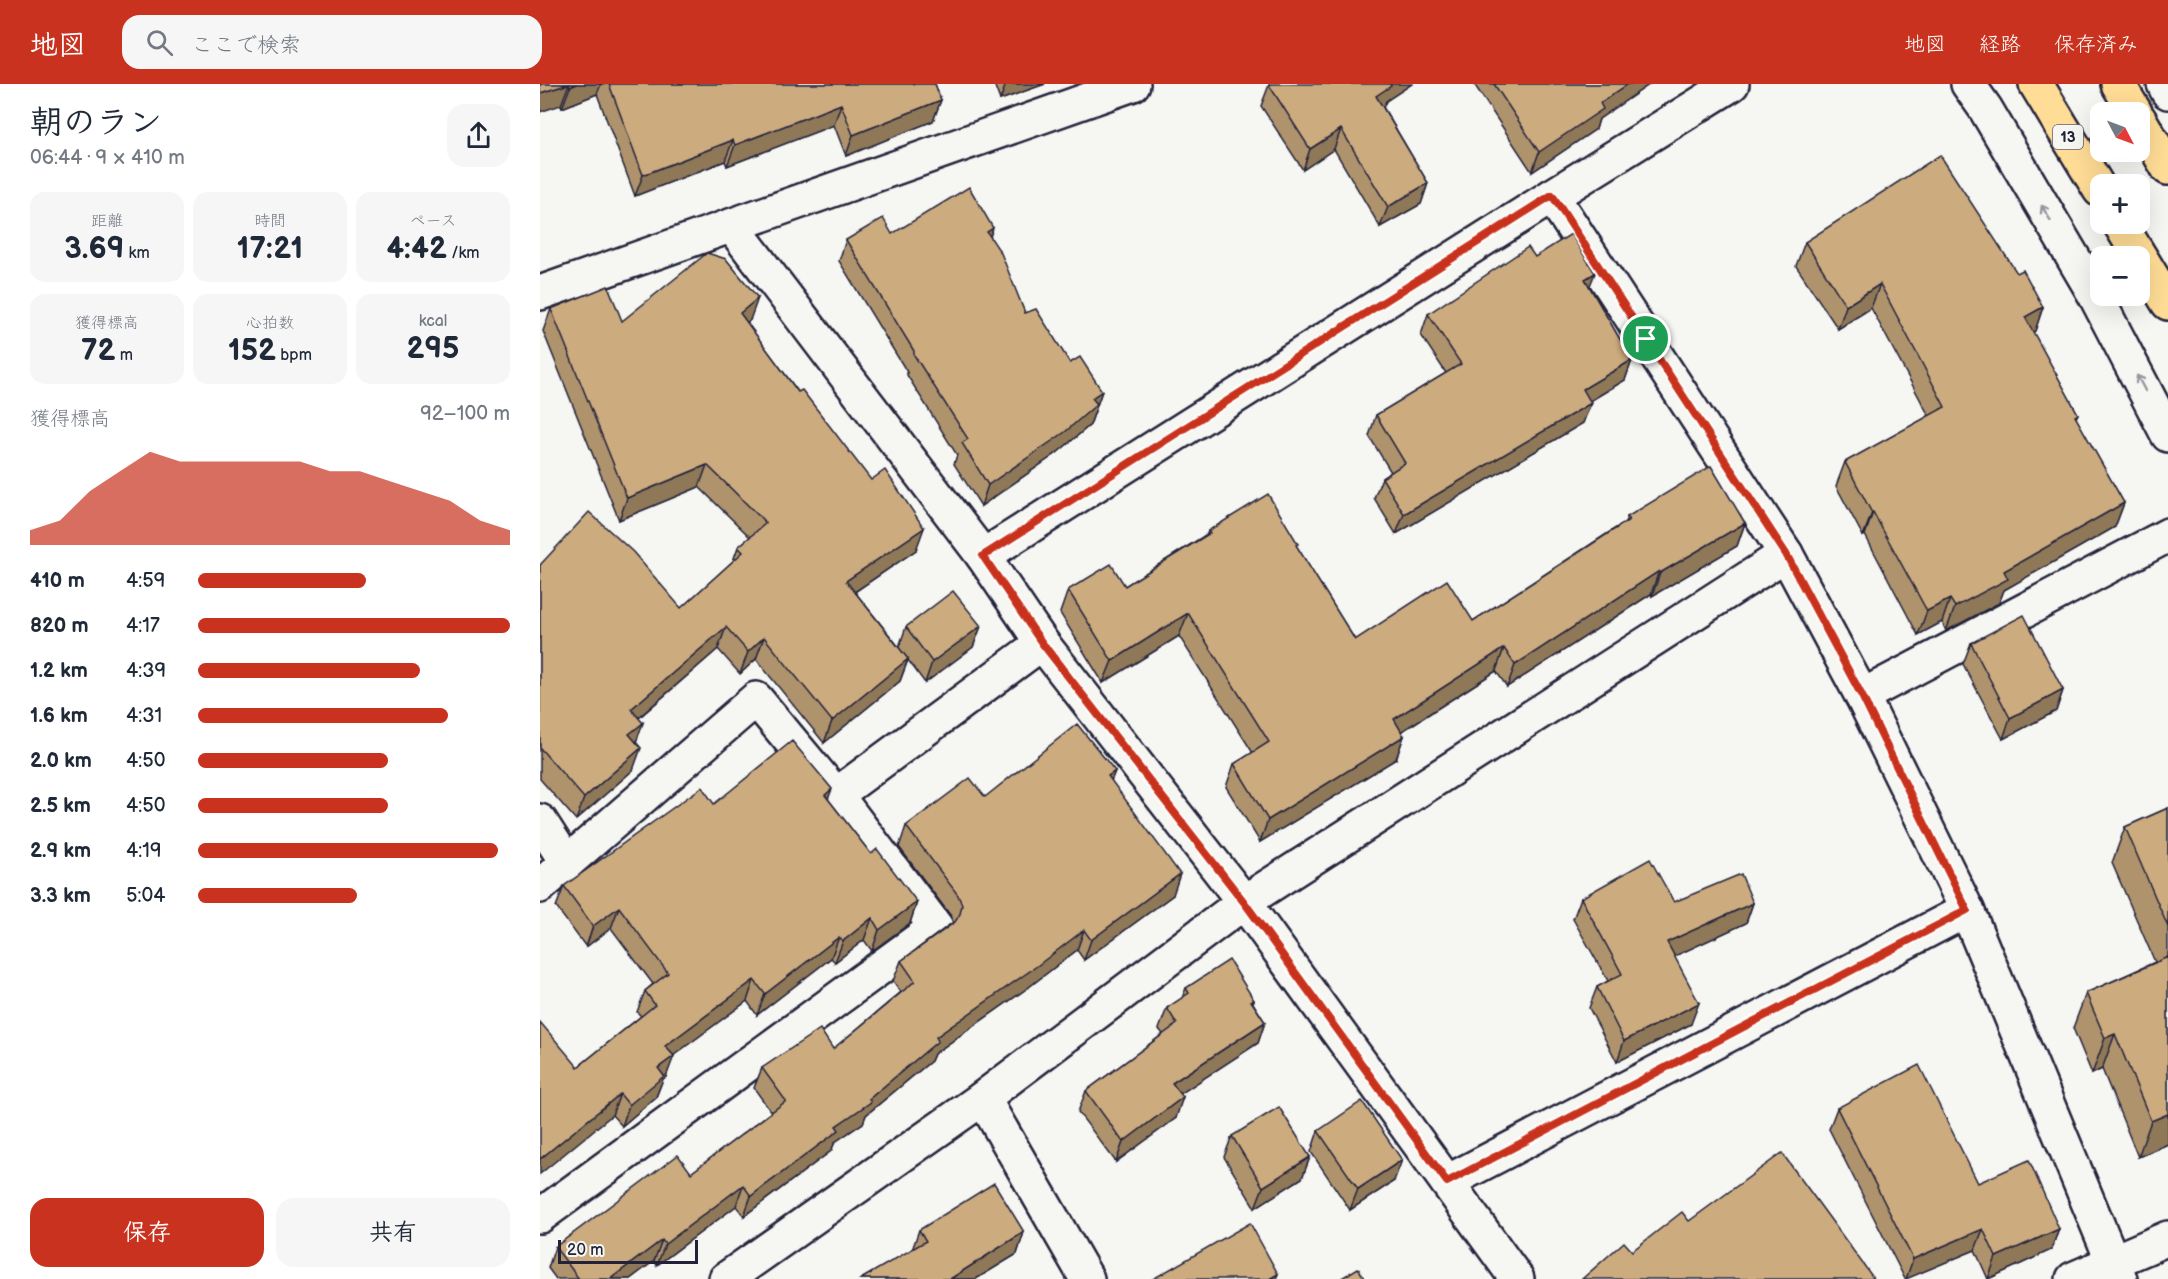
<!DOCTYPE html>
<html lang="ja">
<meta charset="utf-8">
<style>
:root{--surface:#fff;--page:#f6f6f7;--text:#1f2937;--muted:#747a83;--accent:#c8321e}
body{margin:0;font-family:"Balsamiq Sans","Klee One",sans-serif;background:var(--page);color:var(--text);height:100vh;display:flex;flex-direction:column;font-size:22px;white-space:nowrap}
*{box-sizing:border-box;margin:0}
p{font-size:20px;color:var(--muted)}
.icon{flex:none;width:33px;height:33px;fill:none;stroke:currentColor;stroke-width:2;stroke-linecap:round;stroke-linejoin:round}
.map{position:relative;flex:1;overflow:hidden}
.sheet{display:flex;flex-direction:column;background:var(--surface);width:540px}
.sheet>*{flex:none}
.needle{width:39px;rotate:131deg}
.controls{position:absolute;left:1550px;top:18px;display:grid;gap:12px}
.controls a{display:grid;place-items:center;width:60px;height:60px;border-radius:12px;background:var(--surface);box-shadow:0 6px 24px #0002;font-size:30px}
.scale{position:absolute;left:18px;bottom:15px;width:140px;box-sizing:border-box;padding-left:6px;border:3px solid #22223b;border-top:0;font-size:16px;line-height:21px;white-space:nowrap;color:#22223b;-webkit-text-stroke:4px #f6f6f2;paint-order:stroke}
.pin{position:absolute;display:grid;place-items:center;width:51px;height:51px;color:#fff;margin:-26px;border:3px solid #fff;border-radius:50%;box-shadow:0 2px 6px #0007}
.round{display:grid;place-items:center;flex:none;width:63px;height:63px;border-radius:18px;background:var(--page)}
.head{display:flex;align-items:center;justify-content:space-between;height:102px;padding:0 30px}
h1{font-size:33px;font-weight:700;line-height:45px}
.figures{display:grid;grid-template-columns:repeat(3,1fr);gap:9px;height:102px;padding:6px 30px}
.figures div{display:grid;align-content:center;border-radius:15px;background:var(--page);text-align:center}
.figures b{font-size:30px;font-weight:700}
.figures small{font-size:16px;font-weight:400}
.figures p{font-size:16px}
.chart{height:168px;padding:12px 30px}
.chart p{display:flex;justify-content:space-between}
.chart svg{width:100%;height:108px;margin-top:6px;fill:var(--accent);opacity:.7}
.action{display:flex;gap:12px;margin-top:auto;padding:12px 30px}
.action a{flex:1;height:69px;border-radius:18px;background:var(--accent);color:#fff;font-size:24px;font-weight:700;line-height:69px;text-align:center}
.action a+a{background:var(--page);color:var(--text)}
ul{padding:0 30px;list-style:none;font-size:20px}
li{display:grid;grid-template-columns:96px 72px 1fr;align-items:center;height:45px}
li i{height:15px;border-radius:8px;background:var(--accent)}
header{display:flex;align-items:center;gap:36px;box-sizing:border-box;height:84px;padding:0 30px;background:var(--accent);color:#fff}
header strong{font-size:28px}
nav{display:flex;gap:33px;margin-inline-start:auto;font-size:21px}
.search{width:420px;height:54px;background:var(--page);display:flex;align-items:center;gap:15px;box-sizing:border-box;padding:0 21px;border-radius:18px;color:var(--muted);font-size:22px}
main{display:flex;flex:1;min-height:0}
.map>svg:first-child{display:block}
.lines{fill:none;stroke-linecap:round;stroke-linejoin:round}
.minor-casing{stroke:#22223b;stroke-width:38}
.trunk-casing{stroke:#22223b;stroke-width:38}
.minor{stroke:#f6f6f2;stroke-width:33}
.trunk{stroke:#ffdd96;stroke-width:33}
.wall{fill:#af936d;stroke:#22223b;stroke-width:1.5}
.shaded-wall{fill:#8f7859;stroke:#22223b;stroke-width:1.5}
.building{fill:#ccab7f;stroke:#22223b;stroke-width:1.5}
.oneway{stroke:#9797a0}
.route-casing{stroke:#fff;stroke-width:12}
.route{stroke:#c8321e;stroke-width:8}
.labels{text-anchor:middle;stroke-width:4.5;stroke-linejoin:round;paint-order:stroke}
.shield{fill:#f6f6f2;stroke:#626272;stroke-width:1.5}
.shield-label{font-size:15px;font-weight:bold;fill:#22223b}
</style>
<header>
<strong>地図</strong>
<div class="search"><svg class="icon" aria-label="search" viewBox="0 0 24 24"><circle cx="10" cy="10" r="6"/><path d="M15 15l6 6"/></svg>ここで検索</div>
<nav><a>地図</a><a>経路</a><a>保存済み</a></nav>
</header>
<main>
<section class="sheet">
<div class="head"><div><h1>朝のラン</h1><p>06:44 · 9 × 410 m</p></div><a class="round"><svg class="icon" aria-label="share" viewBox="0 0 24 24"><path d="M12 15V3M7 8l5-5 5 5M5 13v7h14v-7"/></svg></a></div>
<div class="figures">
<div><p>距離</p><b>3.69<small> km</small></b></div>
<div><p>時間</p><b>17:21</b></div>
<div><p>ペース</p><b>4:42<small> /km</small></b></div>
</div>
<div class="figures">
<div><p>獲得標高</p><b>72<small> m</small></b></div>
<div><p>心拍数</p><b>152<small> bpm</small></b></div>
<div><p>kcal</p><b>295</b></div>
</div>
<div class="chart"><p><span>獲得標高</span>92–100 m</p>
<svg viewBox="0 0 160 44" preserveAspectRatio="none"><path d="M0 44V38L10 34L20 22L30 14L40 6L50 10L60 10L70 10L80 10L90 10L100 14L110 14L120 18L130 22L140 26L150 34L160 38V44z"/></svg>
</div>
<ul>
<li><b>410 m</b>4:59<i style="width:54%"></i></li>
<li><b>820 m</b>4:17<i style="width:100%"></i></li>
<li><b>1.2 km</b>4:39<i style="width:71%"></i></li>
<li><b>1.6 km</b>4:31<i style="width:80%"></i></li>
<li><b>2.0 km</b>4:50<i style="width:61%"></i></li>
<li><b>2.5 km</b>4:50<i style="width:61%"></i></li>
<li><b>2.9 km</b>4:19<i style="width:96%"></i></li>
<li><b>3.3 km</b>5:04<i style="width:51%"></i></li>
</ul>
<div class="action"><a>保存</a><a>共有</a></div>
</section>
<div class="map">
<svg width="1628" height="1195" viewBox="0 0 1628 1195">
<rect width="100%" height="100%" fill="#f6f6f2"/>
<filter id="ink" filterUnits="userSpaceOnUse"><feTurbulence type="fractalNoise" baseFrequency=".0167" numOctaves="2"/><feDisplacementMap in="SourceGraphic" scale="12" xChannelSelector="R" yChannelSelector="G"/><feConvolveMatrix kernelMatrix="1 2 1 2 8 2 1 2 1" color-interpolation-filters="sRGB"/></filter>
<g filter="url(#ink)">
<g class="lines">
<defs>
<g id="minor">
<path d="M 1428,0 L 1445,24 L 1554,209 L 1628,351"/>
<path d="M 1624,0 L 1628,8"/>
<path d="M 1012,112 L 1246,470 L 1322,612 L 1427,826 L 1580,1195"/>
<path d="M 192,142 L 443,472 L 502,559 L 704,818 L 977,1195"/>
<path d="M 0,209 L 593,0"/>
<path d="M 443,472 L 1012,112 L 1192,0"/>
<path d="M 1322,612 L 1628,451"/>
<path d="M 296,711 L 502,559"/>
<path d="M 0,737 L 27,779"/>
<path d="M 0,802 L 216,615 L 296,711 L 396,843 L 0,1132"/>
<path d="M 443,1014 L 547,1195"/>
<path d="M 907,1098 L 1427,826"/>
<path d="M 186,1195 L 443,1014 L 704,818 L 1246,470"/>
<path d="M 1533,1195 L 1628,1154"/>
</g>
<g id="trunk">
<path d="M 1496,0 L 1560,106"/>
<path d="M 1578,0 L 1595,28"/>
<path d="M 1599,35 L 1628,84"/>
<path d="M 1580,140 L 1628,219"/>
</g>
</defs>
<use href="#minor" class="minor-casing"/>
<use href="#trunk" class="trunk-casing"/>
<use href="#minor" class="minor"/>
<use href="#trunk" class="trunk"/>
</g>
<g class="wall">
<path d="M 0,0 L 395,0 L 401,16 L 393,37 L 306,72 L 294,41 L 187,82 L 185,77 L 95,112 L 57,10 L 22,24 L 21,21 Z"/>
<path d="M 454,0 L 505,0 L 460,16 Z"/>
<path d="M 934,0 L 1110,0 L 1059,35 L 1056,45 L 992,88 Z"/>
<path d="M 729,1 L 846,17 L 843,23 L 888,99 L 881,120 L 840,143 L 794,65 L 763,86 L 721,22 Z"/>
<path d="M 352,150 L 450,152 L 485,229 L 530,279 L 562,307 L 550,341 L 517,369 L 441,422 L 414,380 L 417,371 L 367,291 L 367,288 L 299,177 L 306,156 Z"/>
<path d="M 1265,158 L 1477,189 L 1503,223 L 1495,247 L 1493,248 L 1538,330 L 1536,334 L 1584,419 L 1575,443 L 1464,506 L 1459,519 L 1406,547 L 1402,538 L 1378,551 L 1325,451 L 1323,452 L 1296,402 L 1305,378 L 1389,332 L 1331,224 L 1298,245 L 1256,182 Z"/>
<path d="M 995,173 L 1050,204 L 1092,276 L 1085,296 L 1050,317 L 1043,339 L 856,450 L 834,414 L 842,394 L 851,388 L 829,352 L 836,331 L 906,289 L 881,251 L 888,230 Z"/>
<path d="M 11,225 L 82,237 L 210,236 L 207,239 L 376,466 L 315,508 L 359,563 L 366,543 L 441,542 L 433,563 L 385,599 L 368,576 L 360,597 L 284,659 L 216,575 L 200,590 L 178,565 L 99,634 L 93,686 L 36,736 L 0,695 L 0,481 L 141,524 L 193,477 L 198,463 L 210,453 L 159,403 L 79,436 L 3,247 Z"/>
<path d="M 1087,433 L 1205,439 L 1197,462 L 1112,512 L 1111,510 L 967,603 L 956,587 L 861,648 L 864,652 L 856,675 L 720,758 L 686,703 L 694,680 L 713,669 L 639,552 L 563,599 L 520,529 L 528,506 L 585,502 L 667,450 L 668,447 L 757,463 L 815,556 L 933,537 L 1085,438 Z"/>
<path d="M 1431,559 L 1523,606 L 1516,627 L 1463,655 L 1423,580 Z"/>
<path d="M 575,687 L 571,697 L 633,811 L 544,876 L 537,866 L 489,903 L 394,970 L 391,977 L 326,1031 L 323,1039 L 295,1058 L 291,1067 L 204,1132 L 196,1122 L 117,1181 L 114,1177 L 90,1195 L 16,1195 L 8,1184 L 15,1163 L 151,1089 L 231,1028 L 214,1004 L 222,984 L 293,965 L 361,908 L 353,897 L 361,877 L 413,838 L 411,832 L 359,763 L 366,742 L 445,713 Z"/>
<path d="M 288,715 L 331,770 L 377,818 L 370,839 L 332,867 L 324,856 L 295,878 L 291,874 L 217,931 L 207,917 L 133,971 L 126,993 L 123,995 L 116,1013 L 82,1042 L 72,1031 L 38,983 L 101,932 L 97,928 L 105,907 L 113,900 L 71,844 L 46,863 L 16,823 L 24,802 L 174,720 Z"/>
<path d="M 1628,724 L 1628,1060 L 1598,1073 L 1562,985 L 1552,990 L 1533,944 L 1546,909 L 1615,878 L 1572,779 L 1585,743 Z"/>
<path d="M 1041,814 L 1134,818 L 1213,819 L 1206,839 L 1134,872 L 1151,940 L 1077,978 L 1049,924 L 1057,903 L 1068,897 L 1033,835 Z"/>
<path d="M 646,904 L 714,916 L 713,919 L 725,938 L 718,959 L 640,1009 L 636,1034 L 576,1078 L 538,1028 L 546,1007 L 623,950 L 619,945 L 627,924 L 642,914 Z"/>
<path d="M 1297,1024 L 1438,1099 L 1519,1145 L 1511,1166 L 1448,1195 L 1435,1166 L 1365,1195 L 1289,1045 Z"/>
<path d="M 778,1047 L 854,1097 L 810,1126 L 771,1068 Z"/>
<path d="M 692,1052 L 770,1073 L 762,1094 L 715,1124 L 684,1073 Z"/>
<path d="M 379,1146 L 484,1148 L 477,1170 L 436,1195 L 321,1195 L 372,1166 Z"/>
</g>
<g class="shaded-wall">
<path d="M 29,0 L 21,21 L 0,28 L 0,9 Z"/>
<path d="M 37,0 L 61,0 L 57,10 L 22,24 L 30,3 Z"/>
<path d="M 466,0 L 505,0 L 460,16 Z"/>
<path d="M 849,0 L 872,0 L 846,17 L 844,22 L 829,32 L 836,12 Z"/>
<path d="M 1088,0 L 1110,0 L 1059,35 L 1056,45 L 992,88 L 999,68 L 1060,19 Z"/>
<path d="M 401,16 L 393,37 L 306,72 L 313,51 Z"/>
<path d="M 301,20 L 294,41 L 187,82 L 195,61 Z"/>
<path d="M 801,45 L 794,65 L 763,86 L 770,65 Z"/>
<path d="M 193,56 L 185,77 L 95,112 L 103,91 Z"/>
<path d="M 888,99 L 881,120 L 840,143 L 848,123 Z"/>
<path d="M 453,144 L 446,165 L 447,148 Z"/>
<path d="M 1055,189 L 1047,209 L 1045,195 Z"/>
<path d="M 1340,200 L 1331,224 L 1298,245 L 1306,222 Z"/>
<path d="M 218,214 L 210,236 L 192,251 L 200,229 Z"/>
<path d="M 1503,223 L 1495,247 L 1476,257 L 1485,233 Z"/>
<path d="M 1092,276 L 1085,296 L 1035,326 L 1043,305 Z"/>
<path d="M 562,307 L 550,341 L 517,369 L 441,422 L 448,401 L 552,314 Z"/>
<path d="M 1051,319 L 1043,339 L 856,450 L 864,430 Z"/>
<path d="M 167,381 L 159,403 L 79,436 L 87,414 Z"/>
<path d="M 1584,419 L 1575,443 L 1464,506 L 1459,519 L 1406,547 L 1415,523 L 1464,487 Z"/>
<path d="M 1333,428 L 1325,451 L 1323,452 L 1332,429 Z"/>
<path d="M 1205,439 L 1197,462 L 1112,512 L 1120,489 Z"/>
<path d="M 384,444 L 376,466 L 298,519 L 306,497 Z"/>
<path d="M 1119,487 L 1111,510 L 967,603 L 975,581 Z"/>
<path d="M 1410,515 L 1402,538 L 1378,551 L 1387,527 Z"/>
<path d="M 648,529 L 639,552 L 563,599 L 572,577 Z"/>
<path d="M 441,542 L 433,563 L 385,599 L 392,578 Z"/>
<path d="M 186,543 L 178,565 L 83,647 L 91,625 Z"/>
<path d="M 224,553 L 216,575 L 200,590 L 208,568 Z"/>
<path d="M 964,564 L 956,587 L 845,658 L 854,635 Z"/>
<path d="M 368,575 L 360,597 L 284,659 L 292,637 Z"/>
<path d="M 1523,606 L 1516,627 L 1463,655 L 1470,634 Z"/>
<path d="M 103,639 L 95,661 L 89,650 Z"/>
<path d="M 864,652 L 856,675 L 720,758 L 728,736 Z"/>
<path d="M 101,664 L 93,686 L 36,736 L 44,714 Z"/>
<path d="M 575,687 L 567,707 L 568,692 Z"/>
<path d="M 292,705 L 284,726 L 285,711 Z"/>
<path d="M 640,790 L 633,811 L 544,876 L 551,856 Z"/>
<path d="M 377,818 L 370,839 L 332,867 L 339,846 Z"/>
<path d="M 1213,819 L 1206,839 L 1120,879 L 1127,858 Z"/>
<path d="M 79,823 L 71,844 L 46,863 L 53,842 Z"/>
<path d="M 332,834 L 324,856 L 295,878 L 303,857 Z"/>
<path d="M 544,846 L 537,866 L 489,903 L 394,970 L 391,977 L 326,1031 L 323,1039 L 295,1058 L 291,1067 L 204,1132 L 211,1112 L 329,1015 L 396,953 Z"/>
<path d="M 299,853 L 291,874 L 217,931 L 225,910 Z"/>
<path d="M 214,896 L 207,917 L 118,983 L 125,962 Z"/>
<path d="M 1159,919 L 1151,940 L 1077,978 L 1084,957 Z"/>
<path d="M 725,938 L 718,959 L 625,1020 L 632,999 Z"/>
<path d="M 1575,950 L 1562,985 L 1552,990 L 1565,954 Z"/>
<path d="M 134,972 L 126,993 L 123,995 L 116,1013 L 82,1042 L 89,1021 L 118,984 Z"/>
<path d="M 80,1010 L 72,1031 L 0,1090 L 0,1075 Z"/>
<path d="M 643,1013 L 636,1034 L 576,1078 L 583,1058 Z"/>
<path d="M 1628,1030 L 1628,1060 L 1598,1073 L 1611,1037 Z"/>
<path d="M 770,1073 L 762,1094 L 715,1124 L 723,1103 Z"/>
<path d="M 862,1076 L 854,1097 L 810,1126 L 818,1105 Z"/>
<path d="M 203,1101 L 196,1122 L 117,1181 L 125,1160 Z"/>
<path d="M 1443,1145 L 1435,1166 L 1366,1195 L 1373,1175 Z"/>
<path d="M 1519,1145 L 1511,1166 L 1448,1195 L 1456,1173 Z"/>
<path d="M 484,1148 L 477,1170 L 436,1195 L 410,1195 Z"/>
<path d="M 122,1156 L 114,1177 L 90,1195 L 70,1195 Z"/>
<path d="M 738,1190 L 736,1195 L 729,1195 Z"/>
</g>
<g class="building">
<path d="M 0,0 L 37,0 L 30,3 L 29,0 L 0,9 Z"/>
<path d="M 69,0 L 395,0 L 401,16 L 313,51 L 301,20 L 195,61 L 193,56 L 103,91 Z"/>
<path d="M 731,0 L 850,0 L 851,2 L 836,12 L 888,99 L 848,123 L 801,45 L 770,65 L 729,1 Z"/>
<path d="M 954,0 L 1088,0 L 1060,19 L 1063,25 L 999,68 Z"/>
<path d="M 1400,71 L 1477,189 L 1483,186 L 1503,223 L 1485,233 L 1538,330 L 1535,332 L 1584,419 L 1464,487 L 1468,495 L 1415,523 L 1410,515 L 1387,527 L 1333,428 L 1332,429 L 1305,378 L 1405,323 L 1340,200 L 1306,222 L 1265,158 Z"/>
<path d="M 429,103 L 453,144 L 447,148 L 461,169 L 485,229 L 496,225 L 530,279 L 540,273 L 562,307 L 552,314 L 557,320 L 525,348 L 448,401 L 422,359 L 428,355 L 374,271 L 374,267 L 306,156 L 343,134 L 352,150 Z"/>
<path d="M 1031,150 L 1055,189 L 1045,195 L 1092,276 L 1043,305 L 1051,319 L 864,430 L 842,394 L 865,379 L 836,331 L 921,280 L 888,230 L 988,163 L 995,173 Z"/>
<path d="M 167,169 L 186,175 L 218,214 L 200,229 L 258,308 L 262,306 L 331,396 L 345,386 L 384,444 L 306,497 L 368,575 L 292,637 L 224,553 L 208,568 L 186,543 L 91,625 L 103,639 L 89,650 L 101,664 L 44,714 L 0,664 L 0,481 L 49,428 L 93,468 L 141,524 L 203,468 L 198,463 L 226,439 L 167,381 L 87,414 L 11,225 L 68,202 L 82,237 Z"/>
<path d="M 1171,382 L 1205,439 L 1120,489 L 1119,487 L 975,581 L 964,564 L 854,635 L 864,652 L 728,736 L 694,680 L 729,658 L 648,529 L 572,577 L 528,506 L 571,480 L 585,502 L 670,449 L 668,447 L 728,410 L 758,460 L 756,461 L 815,556 L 907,496 L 933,537 L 1089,436 L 1087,433 Z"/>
<path d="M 413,507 L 441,542 L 392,578 L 366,543 Z"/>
<path d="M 1484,531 L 1523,606 L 1470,634 L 1431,559 Z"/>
<path d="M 537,640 L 575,687 L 568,692 L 640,790 L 551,856 L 544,846 L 497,882 L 396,953 L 398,957 L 329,1015 L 331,1018 L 296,1042 L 299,1046 L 211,1112 L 203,1101 L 125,1160 L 122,1156 L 70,1195 L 39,1195 L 15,1163 L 138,1071 L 151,1089 L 246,1017 L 222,984 L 280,945 L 293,965 L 375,897 L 361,877 L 415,838 L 420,830 L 422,821 L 418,811 L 366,742 L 430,694 L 445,713 Z"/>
<path d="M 252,657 L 292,705 L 285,711 L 331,770 L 337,765 L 377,818 L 339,846 L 332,834 L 303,857 L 299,853 L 225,910 L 214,896 L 125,962 L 134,972 L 118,984 L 124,992 L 89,1021 L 80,1010 L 0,1075 L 0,938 L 38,983 L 115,921 L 105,907 L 128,889 L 79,823 L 53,842 L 24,802 L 162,703 L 174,720 Z"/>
<path d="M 1628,724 L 1628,843 L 1585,743 Z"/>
<path d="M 1110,775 L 1134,818 L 1201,790 L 1213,819 L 1127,858 L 1159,919 L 1084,957 L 1057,903 L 1082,890 L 1041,814 Z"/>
<path d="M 1628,873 L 1628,1030 L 1611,1037 L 1575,950 L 1565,954 L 1546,909 Z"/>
<path d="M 689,876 L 714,916 L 711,917 L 725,938 L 632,999 L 643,1013 L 583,1058 L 546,1007 L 637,940 L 627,924 L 649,909 L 646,904 Z"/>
<path d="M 1379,981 L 1438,1099 L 1489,1076 L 1519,1145 L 1456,1173 L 1443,1145 L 1373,1175 L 1297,1024 Z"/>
<path d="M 822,1017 L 862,1076 L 818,1105 L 778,1047 Z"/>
<path d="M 739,1023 L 770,1073 L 723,1103 L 692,1052 Z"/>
<path d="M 1242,1069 L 1334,1195 L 1042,1195 L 1084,1158 L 1092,1167 L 1142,1128 L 1149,1137 Z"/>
<path d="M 454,1099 L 484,1148 L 410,1195 L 321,1195 L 386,1157 L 379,1146 Z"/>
<path d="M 710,1139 L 738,1190 L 729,1195 L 613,1195 Z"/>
<path d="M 818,1184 L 825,1195 L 800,1195 Z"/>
</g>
<defs><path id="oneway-shaft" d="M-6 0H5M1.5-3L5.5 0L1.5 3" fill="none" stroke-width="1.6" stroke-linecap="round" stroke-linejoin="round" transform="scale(1.5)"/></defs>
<g class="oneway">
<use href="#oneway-shaft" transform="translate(1506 129) rotate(-121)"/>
<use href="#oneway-shaft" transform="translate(1601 299) rotate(-118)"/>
</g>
</g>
<g class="lines" filter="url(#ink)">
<defs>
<path id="route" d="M 1012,111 L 1246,470 L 1322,612 L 1427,826 L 907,1098 L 704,818 L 502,559 L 443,472 Z"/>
</defs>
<use href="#route" class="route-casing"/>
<use href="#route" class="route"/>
</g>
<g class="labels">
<rect class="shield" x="1513" y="41" width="30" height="24" rx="4.5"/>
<g class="shield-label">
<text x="1528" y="58">13</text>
</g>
</g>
</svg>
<div class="controls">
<a><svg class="needle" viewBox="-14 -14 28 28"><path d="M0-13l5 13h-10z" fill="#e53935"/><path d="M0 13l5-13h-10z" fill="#747a83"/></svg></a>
<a>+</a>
<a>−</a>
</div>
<div class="scale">20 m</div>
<div class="pin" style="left:1106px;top:255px;background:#1e9e55"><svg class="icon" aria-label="arrive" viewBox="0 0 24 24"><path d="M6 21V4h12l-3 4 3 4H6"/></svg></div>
</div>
</main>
